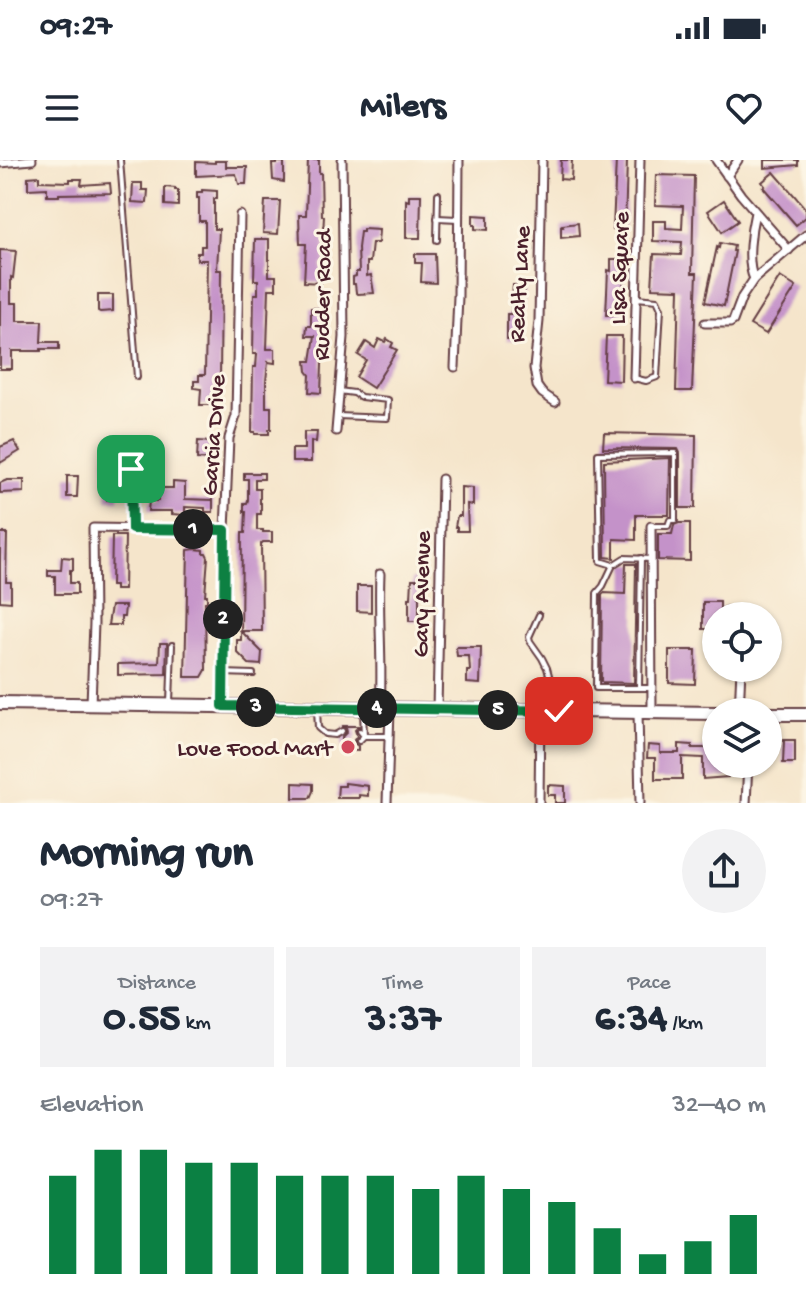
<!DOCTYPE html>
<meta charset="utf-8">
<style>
:root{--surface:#fff;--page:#f2f2f3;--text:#1f2937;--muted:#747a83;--accent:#0b8043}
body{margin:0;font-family:"Gochi Hand",sans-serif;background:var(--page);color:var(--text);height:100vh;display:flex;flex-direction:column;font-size:30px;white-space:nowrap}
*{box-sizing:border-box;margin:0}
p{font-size:26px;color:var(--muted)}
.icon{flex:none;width:44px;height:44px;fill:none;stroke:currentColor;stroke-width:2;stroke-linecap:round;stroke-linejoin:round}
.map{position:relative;height:643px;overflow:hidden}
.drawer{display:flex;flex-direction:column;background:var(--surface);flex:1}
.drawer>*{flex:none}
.fabs{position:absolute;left:702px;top:442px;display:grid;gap:16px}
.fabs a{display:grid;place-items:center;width:80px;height:80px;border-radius:50%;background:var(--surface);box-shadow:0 2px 6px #0004;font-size:40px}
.pin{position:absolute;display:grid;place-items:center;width:68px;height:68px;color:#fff;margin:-34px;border-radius:16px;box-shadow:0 4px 12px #0006}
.km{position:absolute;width:40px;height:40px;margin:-20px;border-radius:50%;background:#222;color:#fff;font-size:22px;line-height:40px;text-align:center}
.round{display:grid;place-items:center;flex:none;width:84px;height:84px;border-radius:42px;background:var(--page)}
.headline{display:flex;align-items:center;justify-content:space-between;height:136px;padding:0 40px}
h1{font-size:44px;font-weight:700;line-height:60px}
.stats{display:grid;grid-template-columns:repeat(3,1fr);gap:12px;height:136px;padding:8px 40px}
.stats div{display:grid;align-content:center;border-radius:0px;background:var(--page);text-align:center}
.stats b{font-size:40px;font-weight:700}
.stats small{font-size:22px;font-weight:400}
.stats p{font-size:22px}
.chart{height:224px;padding:16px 40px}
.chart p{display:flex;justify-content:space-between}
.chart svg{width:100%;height:144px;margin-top:8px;stroke:var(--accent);stroke-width:6}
.status{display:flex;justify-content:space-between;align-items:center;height:56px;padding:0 40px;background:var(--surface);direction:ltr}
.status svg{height:22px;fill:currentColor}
header{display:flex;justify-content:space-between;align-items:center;height:104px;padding:0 40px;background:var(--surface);font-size:36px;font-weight:700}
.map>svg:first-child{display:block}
.building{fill:#c492c9}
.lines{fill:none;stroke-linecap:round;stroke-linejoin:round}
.lane-casing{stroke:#643d43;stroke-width:8}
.street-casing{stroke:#643d43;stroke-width:11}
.primary-casing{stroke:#643d43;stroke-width:16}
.lane{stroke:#fff;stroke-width:4}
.street{stroke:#fff;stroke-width:7}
.primary{stroke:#fff;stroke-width:12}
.route-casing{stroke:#fff;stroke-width:16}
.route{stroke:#0b8043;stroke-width:10}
.poi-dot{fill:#d1495b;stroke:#fcf5e5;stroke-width:3}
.labels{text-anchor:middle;stroke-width:6;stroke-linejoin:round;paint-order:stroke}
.street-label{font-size:24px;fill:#4a1f2b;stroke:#fcf5e5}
.poi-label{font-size:24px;fill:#4a1f2b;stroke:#fcf5e5;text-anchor:end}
</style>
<div class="status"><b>09:27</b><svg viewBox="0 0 49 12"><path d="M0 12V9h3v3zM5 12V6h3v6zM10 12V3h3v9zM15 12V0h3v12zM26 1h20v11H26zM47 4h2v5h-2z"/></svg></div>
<header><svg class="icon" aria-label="menu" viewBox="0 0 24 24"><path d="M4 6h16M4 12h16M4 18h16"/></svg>Milers<svg class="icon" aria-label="heart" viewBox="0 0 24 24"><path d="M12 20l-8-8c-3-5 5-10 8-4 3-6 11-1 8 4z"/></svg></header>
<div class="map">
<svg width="806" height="643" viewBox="0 0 806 643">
<rect width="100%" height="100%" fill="#fcf5e5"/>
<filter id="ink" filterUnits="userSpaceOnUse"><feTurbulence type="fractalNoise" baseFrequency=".0125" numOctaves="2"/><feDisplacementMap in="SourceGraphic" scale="16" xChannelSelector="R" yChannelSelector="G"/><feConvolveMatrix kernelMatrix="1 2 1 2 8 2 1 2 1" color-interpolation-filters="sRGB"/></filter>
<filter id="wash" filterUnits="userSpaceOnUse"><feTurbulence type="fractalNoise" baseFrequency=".006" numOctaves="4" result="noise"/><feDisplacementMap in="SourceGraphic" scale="32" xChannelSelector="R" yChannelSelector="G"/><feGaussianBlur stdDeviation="1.8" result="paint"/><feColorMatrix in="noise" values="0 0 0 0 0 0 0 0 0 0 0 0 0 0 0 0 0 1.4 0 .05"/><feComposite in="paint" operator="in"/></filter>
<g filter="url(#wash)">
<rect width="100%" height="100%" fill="#f5e5cb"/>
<g id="blocks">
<g class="building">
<path d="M 308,0 L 319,0 L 319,13 L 321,13 L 322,56 L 324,56 L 323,74 L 325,74 L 324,102 L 321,104 L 321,123 L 304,122 L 306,84 L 300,84 L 299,55 L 306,55 Z"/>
<path d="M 561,0 L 572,0 L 571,20 L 560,19 Z"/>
<path d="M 616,0 L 627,0 L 625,69 L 613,69 Z"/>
<path d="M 765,0 L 798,0 L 798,5 L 765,8 Z"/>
<path d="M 215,1 L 226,1 L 226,7 L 247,7 L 246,24 L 239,24 L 236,14 L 196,16 L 196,2 L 215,3 Z"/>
<path d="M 277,2 L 284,2 L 284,22 L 273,20 L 272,4 L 277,4 Z"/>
<path d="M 774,12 L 806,49 L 806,57 L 796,65 L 763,27 L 765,26 L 762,22 Z"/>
<path d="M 656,15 L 694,16 L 692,113 L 697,113 L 692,231 L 676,231 L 679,129 L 652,128 L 654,94 L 681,95 L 682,82 L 653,81 L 653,61 L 666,61 L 666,68 L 682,69 L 683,46 L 655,45 Z"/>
<path d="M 39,16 L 39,21 L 70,22 L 70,19 L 82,19 L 81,25 L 110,23 L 111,33 L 59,34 L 59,36 L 47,36 L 47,28 L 28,29 L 28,17 Z"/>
<path d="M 133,23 L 142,23 L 142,30 L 148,30 L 147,43 L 132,42 Z"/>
<path d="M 165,27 L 175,28 L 175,30 L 178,30 L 178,46 L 165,45 Z"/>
<path d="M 202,30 L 217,31 L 217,39 L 214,39 L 214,69 L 219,69 L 217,110 L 221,110 L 220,221 L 217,221 L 216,224 L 215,237 L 219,237 L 218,245 L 200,245 L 201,229 L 194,228 L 194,221 L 199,221 L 199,215 L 205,215 L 207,100 L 197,100 L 197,93 L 201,93 L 201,86 L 205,86 L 205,61 L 199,61 L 199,38 L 197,38 L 197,32 L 202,32 Z"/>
<path d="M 409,35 L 421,35 L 420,78 L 406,78 L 406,40 L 409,41 Z"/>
<path d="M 724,40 L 738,61 L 722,72 L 708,51 Z"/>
<path d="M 265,41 L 280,41 L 278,74 L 263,73 Z"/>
<path d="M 473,55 L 488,56 L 488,70 L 475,69 L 475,65 L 473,65 Z"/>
<path d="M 578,63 L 579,76 L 561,78 L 561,67 L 563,67 L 562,65 Z"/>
<path d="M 363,69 L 379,70 L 378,83 L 372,83 L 370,102 L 367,102 L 367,116 L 371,115 L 374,133 L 358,134 L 356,132 L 355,124 L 353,124 L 353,117 L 356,116 L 356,112 L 359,112 L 358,88 L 360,72 L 363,72 Z"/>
<path d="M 255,79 L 269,79 L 269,116 L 276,116 L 276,129 L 269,129 L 267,189 L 275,189 L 275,203 L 268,202 L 266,221 L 266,247 L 271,247 L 271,269 L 269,269 L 269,274 L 255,274 L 255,272 L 252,272 L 253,207 L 256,207 L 257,194 L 253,194 L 254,134 L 258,134 L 258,120 L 254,120 Z"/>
<path d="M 720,83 L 734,86 L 733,91 L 735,91 L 724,146 L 705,142 L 717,87 L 719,88 Z"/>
<path d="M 0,90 L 16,91 L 13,118 L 11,117 L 11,143 L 17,143 L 17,161 L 42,161 L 41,182 L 59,182 L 59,189 L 41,189 L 41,191 L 12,191 L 12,209 L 0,209 Z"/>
<path d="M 415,94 L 435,94 L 436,123 L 421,122 L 422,103 L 415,103 Z"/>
<path d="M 611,99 L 624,99 L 623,155 L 606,155 L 608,110 L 611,111 Z"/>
<path d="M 780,117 L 796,127 L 766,174 L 750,165 Z"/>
<path d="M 513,125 L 525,126 L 523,143 L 518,143 L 518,180 L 507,180 L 507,154 L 511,154 Z"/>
<path d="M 98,135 L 113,135 L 113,151 L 100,152 L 98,151 Z"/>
<path d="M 311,148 L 324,148 L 321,233 L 309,232 L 310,215 L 307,211 L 306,201 L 311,201 L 315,176 L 306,176 L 307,166 L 311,166 Z"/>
<path d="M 606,176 L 622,176 L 621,221 L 604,220 Z"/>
<path d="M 379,179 L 385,182 L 387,179 L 393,183 L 391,187 L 397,190 L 373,228 L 356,217 L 366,200 L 358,195 L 366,182 L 375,188 Z"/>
<path d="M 304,272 L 317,272 L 316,282 L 311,281 L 311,302 L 292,302 L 292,289 L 304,289 Z"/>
<path d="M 604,273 L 696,275 L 695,348 L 680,348 L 680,293 L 678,289 L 603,288 Z"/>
<path d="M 14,281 L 20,291 L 0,303 L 0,287 Z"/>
<path d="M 198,281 L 210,282 L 209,300 L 197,299 Z"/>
<path d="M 105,290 L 116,290 L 116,311 L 104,311 Z"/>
<path d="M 670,298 L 669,355 L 636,355 L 636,380 L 614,379 L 614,398 L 605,397 L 604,301 Z"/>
<path d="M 244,313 L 264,313 L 264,319 L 255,319 L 255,329 L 260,329 L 260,343 L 261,343 L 261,354 L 257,354 L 257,370 L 263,370 L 263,372 L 272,372 L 272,382 L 263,382 L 261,384 L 262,471 L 241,471 L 262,492 L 261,505 L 249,504 L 237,492 L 237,480 L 241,480 L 242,373 L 245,373 L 246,352 L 244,352 L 244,343 L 247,343 L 248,340 L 248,319 L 244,319 Z"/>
<path d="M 67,316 L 78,316 L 77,337 L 67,337 Z"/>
<path d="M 125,318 L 125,326 L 120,326 L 119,340 L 107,340 L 107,325 L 115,324 L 115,319 Z"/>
<path d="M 7,320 L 24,320 L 24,332 L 0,333 L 0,323 Z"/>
<path d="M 173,322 L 185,323 L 185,339 L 213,340 L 213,352 L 205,352 L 205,348 L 185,347 L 185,355 L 172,354 L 172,351 L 148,351 L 149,341 L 158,341 L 158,328 L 173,328 Z"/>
<path d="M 461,327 L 473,328 L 473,345 L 467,344 L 468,371 L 457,371 L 457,367 L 455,367 L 457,356 L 461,356 Z"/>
<path d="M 679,363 L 690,363 L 690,401 L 658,400 L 658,374 L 672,374 L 674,365 Z"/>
<path d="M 0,373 L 7,373 L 6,422 L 11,422 L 11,442 L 0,441 Z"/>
<path d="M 112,376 L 125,376 L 124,430 L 115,430 L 115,426 L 111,426 Z"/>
<path d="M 195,389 L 203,390 L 203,393 L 206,393 L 208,397 L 205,435 L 207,435 L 207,442 L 205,442 L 206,510 L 202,517 L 185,517 L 188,390 Z"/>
<path d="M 62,397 L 73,398 L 73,410 L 70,410 L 70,423 L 77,423 L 77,434 L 55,434 L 55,416 L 48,416 L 48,410 L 61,410 Z"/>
<path d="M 626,404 L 636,404 L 634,523 L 601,522 L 602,435 L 604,433 L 625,434 Z"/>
<path d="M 412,419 L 422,419 L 422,430 L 419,430 L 419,461 L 409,461 L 409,438 L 411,438 Z"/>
<path d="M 357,426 L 371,426 L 371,452 L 357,451 Z"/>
<path d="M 703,442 L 720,442 L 720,456 L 716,456 L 716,469 L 703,469 Z"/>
<path d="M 111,446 L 125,446 L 124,457 L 121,457 L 121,465 L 108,465 Z"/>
<path d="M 160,483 L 167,483 L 166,514 L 118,515 L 118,504 L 159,503 Z"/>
<path d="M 456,487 L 481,487 L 480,524 L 467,523 L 467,511 L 470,511 L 469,496 L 457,496 Z"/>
<path d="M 669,490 L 696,490 L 695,524 L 669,523 Z"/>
<path d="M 342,566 L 359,566 L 355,570 L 357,576 L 354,580 L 355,584 L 358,586 L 358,591 L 342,590 L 342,577 L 347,572 L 346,568 Z"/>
<path d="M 784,580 L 795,580 L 795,603 L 783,603 Z"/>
<path d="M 679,584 L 692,585 L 692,588 L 716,588 L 716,604 L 728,604 L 728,617 L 703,619 L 703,598 L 682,597 L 682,619 L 655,619 L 655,598 L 647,598 L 648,585 L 660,586 L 660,593 L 679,593 Z"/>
<path d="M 293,623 L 313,624 L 313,631 L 310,638 L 293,638 Z"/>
<path d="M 345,623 L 368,626 L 368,636 L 359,635 L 359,638 L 337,638 L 338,626 L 345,626 Z"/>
<path d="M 548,625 L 565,626 L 565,643 L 555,643 L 555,635 L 548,635 Z"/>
</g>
</g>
</g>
<g filter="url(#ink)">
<use href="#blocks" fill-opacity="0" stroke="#643d43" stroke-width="2"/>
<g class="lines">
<defs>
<g id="lane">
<path d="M 120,0 L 137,217"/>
<path d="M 437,58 L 458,59"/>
<path d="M 437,80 L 438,34"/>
<path d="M 634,218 L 646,221 L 657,217 L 661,149 L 657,140 L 637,138"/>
<path d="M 338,256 L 387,258 L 388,240 L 361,237 L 354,233 L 339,231"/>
<path d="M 651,366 L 668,366 L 670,360 L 675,360 L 675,293 L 598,294 L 600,401 L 613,405 L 624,398 L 651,399"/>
<path d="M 613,405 L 603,426 L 597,433 L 596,528 L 652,528"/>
<path d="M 539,455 L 529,477 L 530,481 L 542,498 L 547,508 L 558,548"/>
<path d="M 223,513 L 253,514"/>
<path d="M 639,528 L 641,398"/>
<path d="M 170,543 L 172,485"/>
<path d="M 317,550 L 318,568 L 325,574 L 335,575 L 342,571"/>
<path d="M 363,551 L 364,576 L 389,576"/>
<path d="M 359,581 L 364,576 L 360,571"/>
</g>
<g id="street">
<path d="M 542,0 L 539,161 L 534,208 L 537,226 L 542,233 L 555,242"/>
<path d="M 716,0 L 741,35 L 789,90"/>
<path d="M 0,3 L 32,0"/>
<path d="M 727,16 L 738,0"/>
<path d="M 754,119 C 746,103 751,69 755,52"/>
<path d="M 705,163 L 730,163 L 733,161 L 742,137 L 754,119 L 806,75"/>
<path d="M 455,207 L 458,136 L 459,0"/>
<path d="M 634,218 L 640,0"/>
<path d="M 336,271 L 344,177 L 342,0"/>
<path d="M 126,301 L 131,309 L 132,369"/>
<path d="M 651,366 L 652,552"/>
<path d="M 727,451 L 732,456"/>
<path d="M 91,544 L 94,463 L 93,368 L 225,370"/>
<path d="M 223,546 L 225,370 L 229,278 L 236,256 L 240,55"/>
<path d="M 380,548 C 383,503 378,459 380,414"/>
<path d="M 437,549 L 442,319"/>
<path d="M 638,552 L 640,643"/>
<path d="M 739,552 L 741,508"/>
<path d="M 387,643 L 390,549"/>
<path d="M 539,643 L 540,550"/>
<path d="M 746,643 L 748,604"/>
</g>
<g id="primary">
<path d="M 0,543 L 716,553"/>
<path d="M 768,554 L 806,554"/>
</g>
</defs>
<use href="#lane" class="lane-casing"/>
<use href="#street" class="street-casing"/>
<use href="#primary" class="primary-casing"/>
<use href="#lane" class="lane"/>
<use href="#street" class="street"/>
<use href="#primary" class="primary"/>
</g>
</g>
<g class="lines" filter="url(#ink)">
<defs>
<path id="route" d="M 131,309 L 132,369 L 225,370 L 223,546 L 559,551"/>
</defs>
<use href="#route" class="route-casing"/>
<use href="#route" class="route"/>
</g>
<circle class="poi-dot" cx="348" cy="587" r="8"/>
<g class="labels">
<g class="street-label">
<text transform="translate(618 108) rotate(-88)" y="8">Lisa Square</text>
<text transform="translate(518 124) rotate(-87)" y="8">Realty Lane</text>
<text transform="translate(321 135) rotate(-89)" y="8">Rudder Road</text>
<text transform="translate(212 275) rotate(-86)" y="8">Garcia Drive</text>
<text transform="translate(420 434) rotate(-89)" y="8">Gary Avenue</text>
</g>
<g class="poi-label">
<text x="332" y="595">Love Food Mart</text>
</g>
</g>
</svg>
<div class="fabs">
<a><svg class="icon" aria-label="locate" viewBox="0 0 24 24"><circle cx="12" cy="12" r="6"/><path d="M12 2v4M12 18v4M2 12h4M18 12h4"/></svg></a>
<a><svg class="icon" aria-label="layers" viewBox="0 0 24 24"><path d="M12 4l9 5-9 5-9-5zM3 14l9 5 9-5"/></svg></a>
</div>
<div class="pin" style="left:131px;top:309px;background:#1e9e55"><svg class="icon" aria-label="arrive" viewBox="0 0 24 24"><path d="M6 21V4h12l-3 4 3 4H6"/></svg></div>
<div class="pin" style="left:559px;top:551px;background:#d93025"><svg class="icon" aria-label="check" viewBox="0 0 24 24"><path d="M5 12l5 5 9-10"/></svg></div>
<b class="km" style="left:193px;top:369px">1</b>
<b class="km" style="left:223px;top:459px">2</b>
<b class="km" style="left:256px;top:547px">3</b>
<b class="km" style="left:377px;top:548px">4</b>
<b class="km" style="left:498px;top:550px">5</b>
</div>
<section class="drawer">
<div class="headline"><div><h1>Morning run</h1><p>09:27</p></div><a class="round"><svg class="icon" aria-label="share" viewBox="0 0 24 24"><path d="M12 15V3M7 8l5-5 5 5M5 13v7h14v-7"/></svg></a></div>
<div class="stats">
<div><p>Distance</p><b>0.55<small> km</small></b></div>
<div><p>Time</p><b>3:37</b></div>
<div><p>Pace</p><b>6:34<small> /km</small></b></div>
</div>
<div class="chart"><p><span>Elevation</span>32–40 m</p>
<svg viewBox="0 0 160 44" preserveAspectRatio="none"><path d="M5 44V14M15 44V6M25 44V6M35 44V10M45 44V10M55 44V14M65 44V14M75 44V14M85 44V18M95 44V14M105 44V18M115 44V22M125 44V30M135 44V38M145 44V34M155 44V26"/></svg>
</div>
</section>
